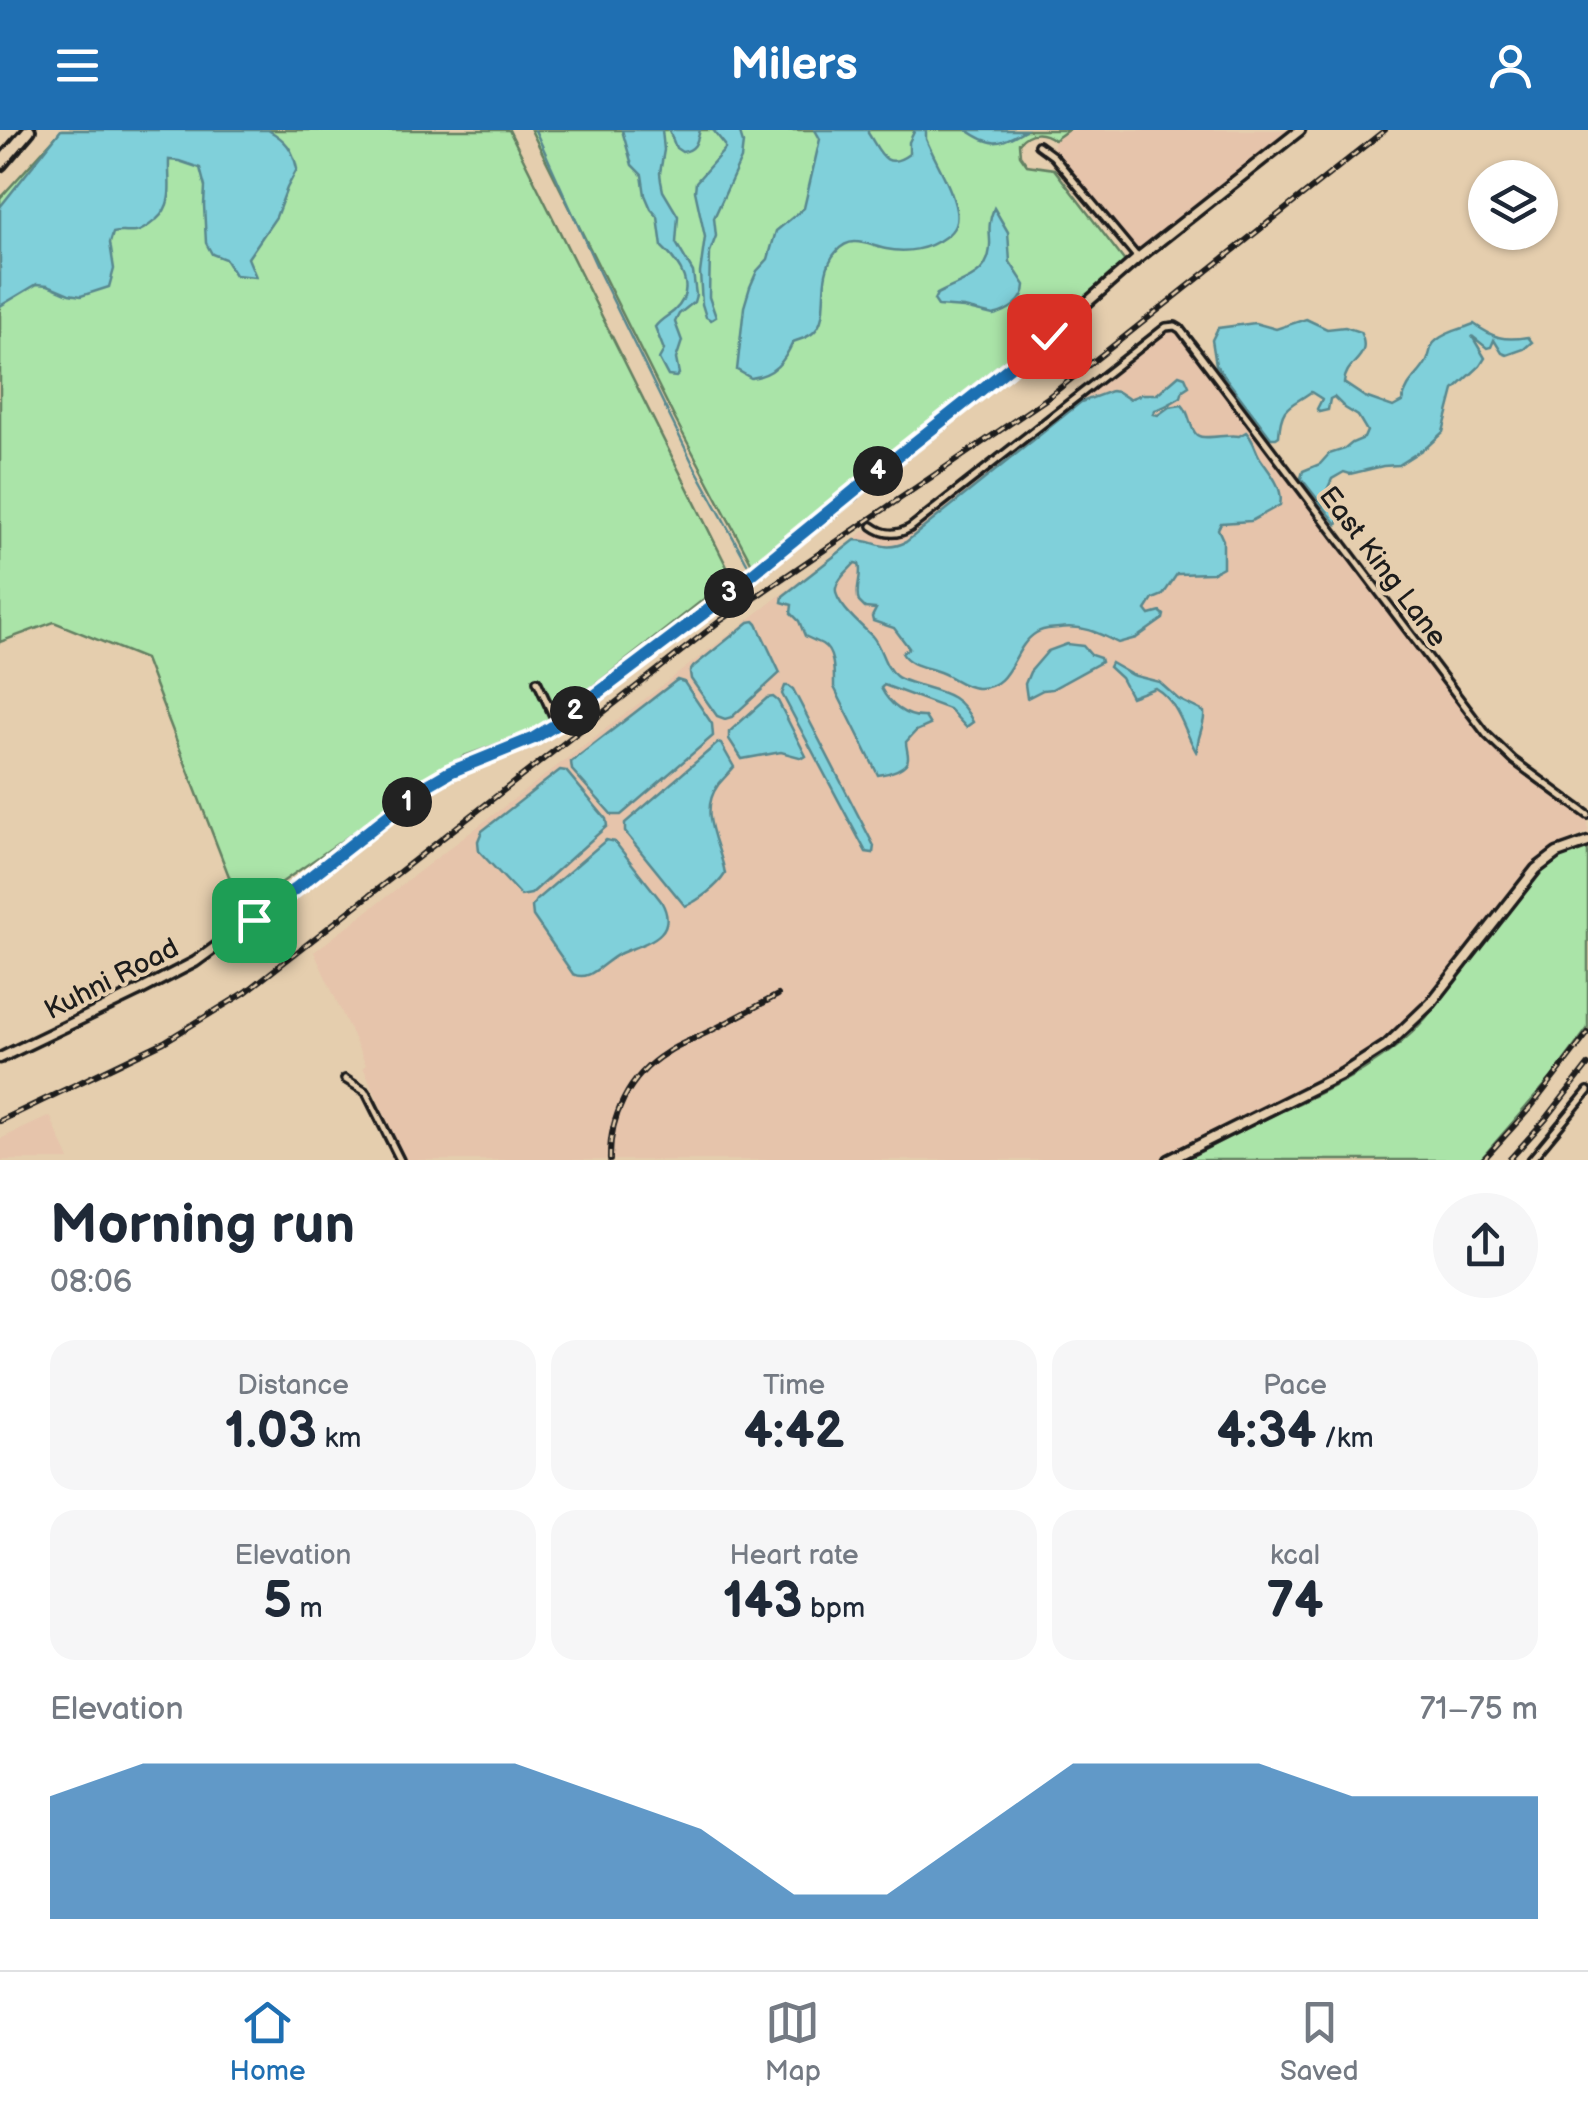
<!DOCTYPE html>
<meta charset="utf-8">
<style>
:root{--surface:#fff;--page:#f6f6f7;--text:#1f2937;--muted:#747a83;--line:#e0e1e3;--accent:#1f6fb2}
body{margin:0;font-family:"Balsamiq Sans",sans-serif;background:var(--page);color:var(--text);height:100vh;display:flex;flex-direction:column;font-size:38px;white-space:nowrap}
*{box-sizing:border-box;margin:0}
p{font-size:32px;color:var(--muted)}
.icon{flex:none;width:55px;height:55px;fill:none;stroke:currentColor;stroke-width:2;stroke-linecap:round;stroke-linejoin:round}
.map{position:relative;height:1030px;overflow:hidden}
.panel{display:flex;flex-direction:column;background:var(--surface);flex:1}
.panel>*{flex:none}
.controls{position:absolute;left:1468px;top:30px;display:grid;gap:20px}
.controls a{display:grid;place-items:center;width:90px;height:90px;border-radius:50%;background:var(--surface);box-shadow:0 2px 8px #0004;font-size:50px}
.pin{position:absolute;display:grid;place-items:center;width:85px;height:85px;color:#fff;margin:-42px;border-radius:20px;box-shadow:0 5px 15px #0006}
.km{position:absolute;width:50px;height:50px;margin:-25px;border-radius:50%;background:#222;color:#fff;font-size:28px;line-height:50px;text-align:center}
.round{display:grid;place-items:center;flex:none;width:105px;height:105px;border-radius:52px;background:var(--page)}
.head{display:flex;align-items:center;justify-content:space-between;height:170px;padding:0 50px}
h1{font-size:55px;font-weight:700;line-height:75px}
.figures{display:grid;grid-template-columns:repeat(3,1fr);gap:15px;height:170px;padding:10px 50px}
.figures div{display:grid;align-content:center;border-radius:25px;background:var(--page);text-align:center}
.figures b{font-size:50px;font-weight:700}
.figures small{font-size:28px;font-weight:400}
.figures p{font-size:28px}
.chart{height:280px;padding:20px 50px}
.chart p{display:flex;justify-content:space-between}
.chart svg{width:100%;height:180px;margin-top:10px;fill:var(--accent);opacity:.7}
header{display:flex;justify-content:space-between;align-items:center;height:130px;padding:0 50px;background:var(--accent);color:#fff;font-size:45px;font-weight:700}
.dock{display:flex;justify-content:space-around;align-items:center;height:140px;border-top:2px solid var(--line);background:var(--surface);font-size:28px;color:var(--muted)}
.dock a{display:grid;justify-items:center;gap:5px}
.dock .current{color:var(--accent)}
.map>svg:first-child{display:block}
.built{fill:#e6c4ab}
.green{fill:#aae4a8;stroke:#638062;stroke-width:2.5}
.water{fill:#80d0da;stroke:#58888e;stroke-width:2.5}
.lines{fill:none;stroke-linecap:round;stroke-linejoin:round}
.stream{stroke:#58888e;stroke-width:2.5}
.street-casing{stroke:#1c1c1c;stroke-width:12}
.secondary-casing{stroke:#1c1c1c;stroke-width:15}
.highway-casing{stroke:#1c1c1c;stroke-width:18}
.street{stroke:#e5ceae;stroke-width:5}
.secondary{stroke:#e5ceae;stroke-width:8}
.highway{stroke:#e5ceae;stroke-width:10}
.rail-casing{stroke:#1c1c1c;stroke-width:6}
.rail{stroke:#e5ceae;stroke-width:2.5;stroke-dasharray:8;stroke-linecap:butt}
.route-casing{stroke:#fff;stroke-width:20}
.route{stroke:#1f6fb2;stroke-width:12}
.labels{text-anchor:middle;stroke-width:8;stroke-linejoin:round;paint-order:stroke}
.street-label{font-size:28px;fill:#1c1c1c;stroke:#e5ceae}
</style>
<header><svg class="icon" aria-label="menu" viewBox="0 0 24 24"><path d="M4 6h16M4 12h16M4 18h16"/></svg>Milers<svg class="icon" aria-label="person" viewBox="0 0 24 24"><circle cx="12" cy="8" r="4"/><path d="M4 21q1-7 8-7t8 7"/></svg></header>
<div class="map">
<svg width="1588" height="1030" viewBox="0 0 1588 1030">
<rect width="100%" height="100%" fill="#e5ceae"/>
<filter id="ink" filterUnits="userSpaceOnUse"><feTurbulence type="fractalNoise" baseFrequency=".01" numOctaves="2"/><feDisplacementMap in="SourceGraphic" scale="20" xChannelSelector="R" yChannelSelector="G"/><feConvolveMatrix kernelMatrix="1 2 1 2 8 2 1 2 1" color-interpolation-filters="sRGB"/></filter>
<g filter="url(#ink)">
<g class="built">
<path d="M 1068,0 L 1301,0 L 1138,128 L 1053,26 L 1054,10 Z"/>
<path d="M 1168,201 L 1181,205 L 1488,611 L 1508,631 L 1588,690 L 1588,702 L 1552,719 L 1531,736 L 1421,875 L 1393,903 L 1337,940 L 1157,1030 L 405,1030 L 363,937 L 366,935 L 314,822 L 864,401 L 870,399 L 891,409 L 904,407 L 912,403 Z"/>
<path d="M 50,986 L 69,1030 L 0,1030 L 0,1009 Z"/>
</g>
<g class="green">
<path d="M 62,0 L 509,0 L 732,447 L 539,599 L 464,626 L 242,780 L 145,529 L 54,492 L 0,512 L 0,68 Z"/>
<path d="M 531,0 L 1068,0 L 1054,10 C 1042,1 1029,1 1019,13 L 1020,25 L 1027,35 L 1054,39 L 1126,133 L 752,434 L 674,287 Z"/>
<path d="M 1588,717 L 1588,898 L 1552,947 L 1480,1030 L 1184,1030 C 1216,1014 1249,997 1282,981 C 1335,956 1386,934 1425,889 L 1538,744 C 1552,730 1568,720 1588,717 Z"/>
</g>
<g class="water">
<path d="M 61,0 L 268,0 C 286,10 293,19 297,39 L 287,58 L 276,87 L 248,128 L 256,147 L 235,145 L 225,129 L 212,124 L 206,113 L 204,75 L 205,57 L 200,38 L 179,31 L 169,30 C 168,52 175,73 157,89 C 151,94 143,101 136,102 C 128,103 121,101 113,103 L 110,113 L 114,139 L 109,157 L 81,166 L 69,164 L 48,155 L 37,154 L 0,176 L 0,77 Z"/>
<path d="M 622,0 L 662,0 L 664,20 L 660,43 L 661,51 L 663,61 L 678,86 L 676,113 L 693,142 L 696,165 L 694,172 L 679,184 L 675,192 L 682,211 L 676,229 L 679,244 L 676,247 L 668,246 L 659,229 L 664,220 L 655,197 C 661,189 667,187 674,181 C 698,159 680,134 662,117 L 658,87 L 651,79 L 645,65 L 642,45 L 632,35 Z"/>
<path d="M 669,0 L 700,0 C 697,12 696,20 682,22 L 676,18 Z"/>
<path d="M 713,0 L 739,0 L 743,13 L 741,29 L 714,88 L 716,106 L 710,122 L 709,167 L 716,187 L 711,190 L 706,187 L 702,174 L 700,143 L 705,107 L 695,61 L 696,52 L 725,19 L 725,15 Z"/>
<path d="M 815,0 L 868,0 L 868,3 C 880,21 885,42 909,24 L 909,12 L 915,0 L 926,0 L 926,9 C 935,31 952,57 956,80 C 958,92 955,100 945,107 C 928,120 906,123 886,119 C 875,117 866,112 855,112 C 847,112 841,116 836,122 C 815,146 832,186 814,202 C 808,208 800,209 793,212 C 784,232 774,245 751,248 L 737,240 L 744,177 L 750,157 L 757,141 L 768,129 L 776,101 L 804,78 L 820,9 Z"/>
<path d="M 967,0 L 1025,0 C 999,16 991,17 967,0 Z"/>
<path d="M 994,78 L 1008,102 L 1010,132 L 1025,155 C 1025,171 1008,182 993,185 L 964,178 L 938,176 L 934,170 L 937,164 C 965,149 992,147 990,110 C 989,98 989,90 994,78 Z"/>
<path d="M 1306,189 L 1327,199 L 1345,197 L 1360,202 C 1374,229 1345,230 1344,253 L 1365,267 L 1393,277 L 1402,272 C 1407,250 1418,248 1427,231 C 1431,223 1429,216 1437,210 C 1448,201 1462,199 1474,194 C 1494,208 1503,211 1528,207 L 1532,212 L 1524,219 L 1507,225 L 1502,223 L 1494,210 L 1491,217 L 1487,218 L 1472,206 L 1485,228 L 1480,236 L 1454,260 L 1443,302 L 1428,316 L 1398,335 L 1383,336 L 1350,344 L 1344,342 L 1332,349 L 1324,367 L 1326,370 L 1333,370 L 1338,374 L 1339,391 L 1337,394 L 1301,348 L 1303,341 L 1320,334 L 1329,324 L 1345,319 L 1352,313 L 1364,308 L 1367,301 L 1358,286 L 1345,278 L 1334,267 L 1330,269 L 1328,280 L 1319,282 L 1317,279 L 1322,269 L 1311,262 C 1290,277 1281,274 1279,306 L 1276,308 L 1271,308 L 1216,235 L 1212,210 L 1218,198 L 1255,193 L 1276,199 Z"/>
<path d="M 1179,245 L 1185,247 L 1189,256 L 1183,260 L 1181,267 C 1173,272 1164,278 1155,280 L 1153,284 L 1158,285 L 1169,277 L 1182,275 C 1191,284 1189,298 1197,305 C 1205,311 1228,303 1239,306 L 1246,302 C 1255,311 1255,322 1262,331 C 1271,344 1284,359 1280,375 L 1251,391 L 1221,393 L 1218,399 L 1223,410 L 1223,437 L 1212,443 L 1177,444 L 1163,465 L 1153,469 L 1146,480 L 1150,485 L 1161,482 L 1164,485 L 1163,489 L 1136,508 L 1118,513 C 1097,502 1082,495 1059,498 C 1051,499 1043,498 1036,503 C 1011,518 1013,560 977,558 C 963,557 954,548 942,543 C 928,537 909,536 902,523 L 909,518 L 894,498 L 873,491 L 872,487 L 876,479 L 865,478 L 859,472 C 854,459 863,446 859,434 L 855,433 C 849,440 838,448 836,458 C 833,472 863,497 872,506 C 882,517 883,536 896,546 C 902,551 911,552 918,555 C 945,563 960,565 973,592 L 966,597 L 949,579 L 884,555 L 881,558 C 889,574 905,588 925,587 L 930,595 L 916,601 L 906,612 C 906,617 908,622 908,627 C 909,639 887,644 878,645 L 834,557 C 834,543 835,522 822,514 C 816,511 810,509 805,506 L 799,491 L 791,483 L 792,475 L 782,472 L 783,466 L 855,410 C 877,410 883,423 906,412 L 1081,272 L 1111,261 L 1118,262 L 1129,269 L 1142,264 L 1157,264 Z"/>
<path d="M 754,491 L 757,494 L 780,543 L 732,587 L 725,589 L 717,586 L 691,549 L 690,542 L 693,537 L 749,492 Z"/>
<path d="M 1067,514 L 1083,516 L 1091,525 L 1100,528 L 1101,532 L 1052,559 L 1043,560 L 1027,568 L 1025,554 L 1030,542 L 1048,521 Z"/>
<path d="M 1111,533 L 1132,545 L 1159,552 L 1178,569 L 1204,582 C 1206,594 1196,607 1197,623 C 1184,602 1180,573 1155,558 L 1131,567 L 1121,548 L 1109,537 Z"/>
<path d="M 677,550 L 684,552 L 712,594 L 713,606 L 621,685 L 612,685 L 572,640 L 571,632 Z"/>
<path d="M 785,556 L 789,556 L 793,559 L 874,716 L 873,723 L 866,722 L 782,564 Z"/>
<path d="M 773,567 L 778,571 L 806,626 L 803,628 L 781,622 L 742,629 L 729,609 L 729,602 L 767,568 Z"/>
<path d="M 718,613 L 721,614 L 734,637 C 729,643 723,649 718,655 C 697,684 721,715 725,744 C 717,757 698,771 685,776 L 625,702 L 625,693 Z"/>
<path d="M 560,640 L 566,641 L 606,689 L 607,696 L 531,764 L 521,766 L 479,721 L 478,711 L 482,701 Z"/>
<path d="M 606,710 L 615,712 L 661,771 C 681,806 644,813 621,823 C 604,831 590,853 573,844 L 533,786 L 532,777 L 536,770 Z"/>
</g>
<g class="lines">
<path class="stream" d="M 535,0 L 600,144 L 692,332 L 747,433"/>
<defs>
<g id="street">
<path d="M 1038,15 L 1053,26 L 1138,128"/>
<path d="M 872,396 C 884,405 896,406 910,398 L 1166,197 L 1175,196 L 1180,199 L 1487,605 L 1513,630 L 1588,685"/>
<path d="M 537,551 L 557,594"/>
<path d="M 345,949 L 366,962 L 400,1030"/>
<path d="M 1531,1030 L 1588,961"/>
</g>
<g id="secondary">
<path d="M 0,928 L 137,862 L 195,832 L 286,766 L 425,656 L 469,633 L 534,608 L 557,594 L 712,477 L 1049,206 L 1138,128 L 1300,0"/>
<path d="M 1169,1030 L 1342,944 L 1387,915 L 1431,873 L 1536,739 L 1557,723 L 1588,712"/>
</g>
<path id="highway" d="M 0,34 L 29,0"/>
</defs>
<use href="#street" class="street-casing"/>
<use href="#secondary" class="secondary-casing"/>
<use href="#highway" class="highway-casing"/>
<use href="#street" class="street"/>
<use href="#secondary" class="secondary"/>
<use href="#highway" class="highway"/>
<defs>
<g id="rail">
<path d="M 0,991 L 164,912 L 246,862 L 720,491 L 1046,269 L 1385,0"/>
<path d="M 610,1030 C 609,987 629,946 666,923 C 679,914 694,909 708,902 C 732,890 755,877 778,865"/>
<path d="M 1483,1030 L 1531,977 L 1588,903"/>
<path d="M 1509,1030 L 1546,989 L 1588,935"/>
</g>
</defs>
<use href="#rail" class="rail-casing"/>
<use href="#rail" class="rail"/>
</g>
</g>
<g class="lines" filter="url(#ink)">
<defs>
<path id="route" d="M 254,790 L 286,766 L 426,656 L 450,642 L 534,608 L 557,594 L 712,477 L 860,356 L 1049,206"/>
</defs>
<use href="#route" class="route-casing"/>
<use href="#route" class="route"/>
</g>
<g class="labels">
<g class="street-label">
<text transform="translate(1384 436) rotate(53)" y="10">East King Lane</text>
<text transform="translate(111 848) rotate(-27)" y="10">Kuhni Road</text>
</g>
</g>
</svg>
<div class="controls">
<a><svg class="icon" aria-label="layers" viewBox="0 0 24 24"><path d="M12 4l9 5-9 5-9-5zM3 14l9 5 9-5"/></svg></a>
</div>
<div class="pin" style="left:254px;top:790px;background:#1e9e55"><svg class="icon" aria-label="arrive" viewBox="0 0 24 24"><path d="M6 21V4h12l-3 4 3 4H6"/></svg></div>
<div class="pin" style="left:1049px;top:206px;background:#d93025"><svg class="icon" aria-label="check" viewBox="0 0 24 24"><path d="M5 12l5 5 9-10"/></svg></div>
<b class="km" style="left:407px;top:672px">1</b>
<b class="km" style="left:575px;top:581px">2</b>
<b class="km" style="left:729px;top:463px">3</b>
<b class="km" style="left:878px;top:341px">4</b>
</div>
<section class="panel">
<div class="head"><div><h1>Morning run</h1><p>08:06</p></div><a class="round"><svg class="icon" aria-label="share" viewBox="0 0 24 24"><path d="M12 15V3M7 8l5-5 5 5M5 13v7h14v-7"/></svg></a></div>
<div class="figures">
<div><p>Distance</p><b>1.03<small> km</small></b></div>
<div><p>Time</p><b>4:42</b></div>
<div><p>Pace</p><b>4:34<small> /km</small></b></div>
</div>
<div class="figures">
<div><p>Elevation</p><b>5<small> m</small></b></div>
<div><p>Heart rate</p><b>143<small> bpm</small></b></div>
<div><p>kcal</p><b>74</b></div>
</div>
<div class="chart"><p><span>Elevation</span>71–75 m</p>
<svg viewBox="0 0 160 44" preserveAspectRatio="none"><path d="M0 44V14L10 6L20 6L30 6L40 6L50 6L60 14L70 22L80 38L90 38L100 22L110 6L120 6L130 6L140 14L150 14L160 14V44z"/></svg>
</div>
</section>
<nav class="dock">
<a class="current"><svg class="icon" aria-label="home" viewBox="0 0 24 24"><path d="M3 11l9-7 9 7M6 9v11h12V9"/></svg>Home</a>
<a><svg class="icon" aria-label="map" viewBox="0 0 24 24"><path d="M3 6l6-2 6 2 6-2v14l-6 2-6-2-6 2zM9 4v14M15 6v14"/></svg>Map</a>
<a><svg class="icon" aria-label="saved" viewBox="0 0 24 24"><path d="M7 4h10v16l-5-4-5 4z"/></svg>Saved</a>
</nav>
